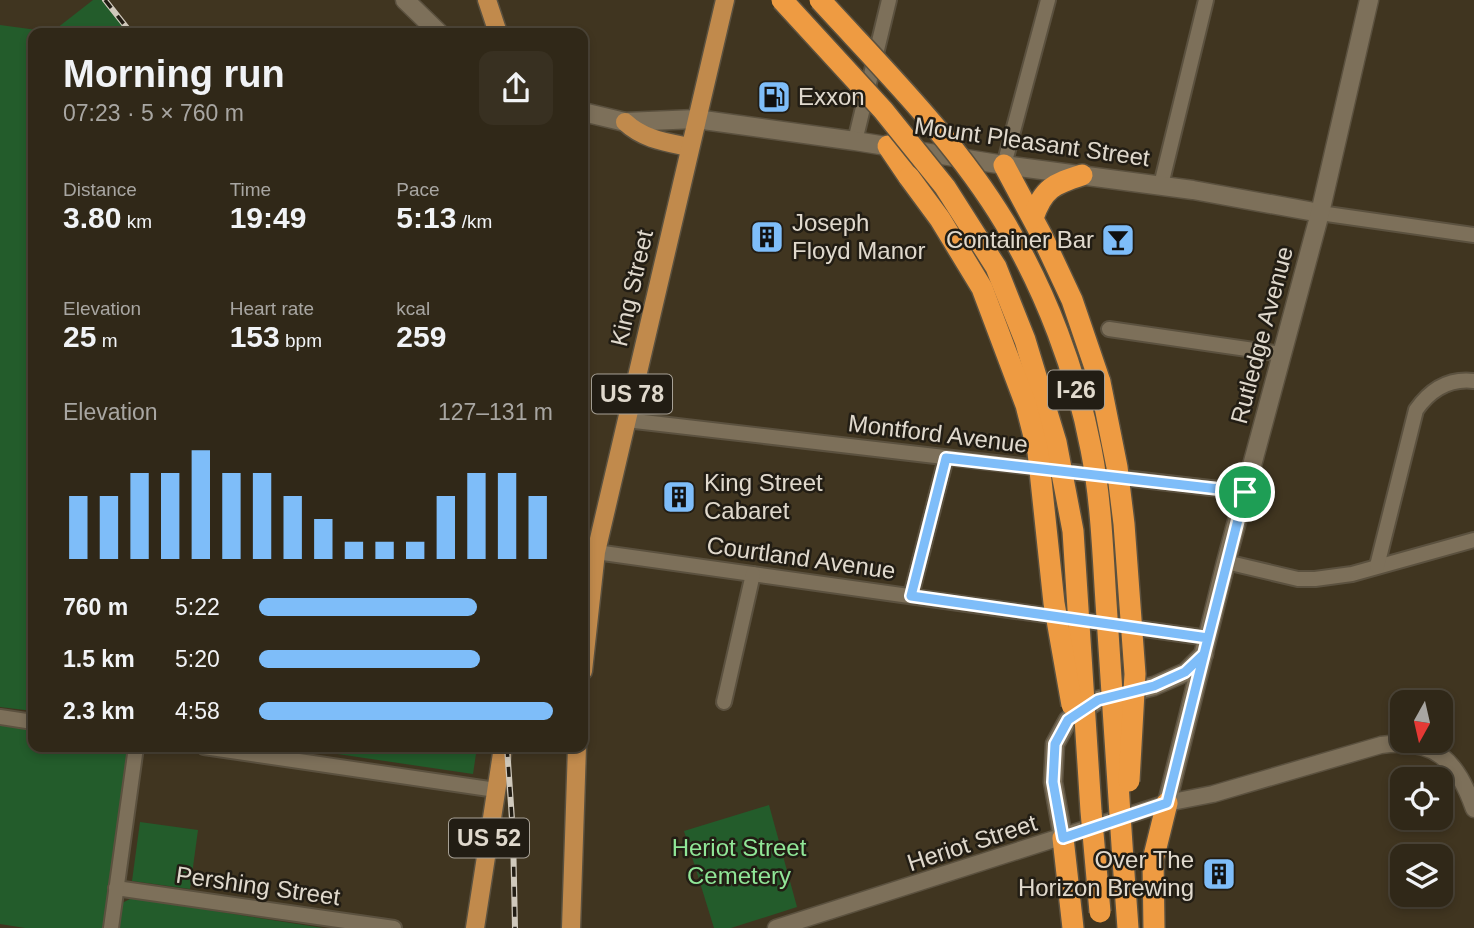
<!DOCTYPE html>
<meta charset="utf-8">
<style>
:root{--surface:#302818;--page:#383021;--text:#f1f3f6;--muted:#a8a6a2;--line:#4b4437;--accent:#7ebdf9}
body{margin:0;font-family:Arial,sans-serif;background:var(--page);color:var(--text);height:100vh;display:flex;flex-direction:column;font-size:26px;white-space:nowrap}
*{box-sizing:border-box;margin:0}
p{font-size:23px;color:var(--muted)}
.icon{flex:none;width:38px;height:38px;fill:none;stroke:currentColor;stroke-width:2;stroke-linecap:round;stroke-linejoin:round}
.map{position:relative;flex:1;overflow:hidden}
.side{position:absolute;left:28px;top:28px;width:560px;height:724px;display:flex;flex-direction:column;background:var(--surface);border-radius:14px;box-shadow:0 4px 10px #0003,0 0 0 2px var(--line)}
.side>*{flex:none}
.needle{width:46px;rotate:188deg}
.buttons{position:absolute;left:1390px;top:690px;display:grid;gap:14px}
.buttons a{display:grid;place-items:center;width:63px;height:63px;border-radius:14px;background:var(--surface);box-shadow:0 4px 10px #0003,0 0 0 2px var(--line);font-size:35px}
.pin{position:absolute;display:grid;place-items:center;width:60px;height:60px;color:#fff;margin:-30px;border:4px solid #fff;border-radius:50%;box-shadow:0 2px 7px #0007}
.round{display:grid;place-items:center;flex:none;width:74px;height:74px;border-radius:14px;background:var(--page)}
.overview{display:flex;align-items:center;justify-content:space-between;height:119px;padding:0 35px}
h1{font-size:38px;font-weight:800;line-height:52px}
.stats{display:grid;grid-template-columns:repeat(3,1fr);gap:10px;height:119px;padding:7px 35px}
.stats div{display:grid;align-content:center}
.stats b{font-size:30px;font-weight:800}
.stats small{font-size:19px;font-weight:400}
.stats p{font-size:19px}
.chart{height:196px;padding:14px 35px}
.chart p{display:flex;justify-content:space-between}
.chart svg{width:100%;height:126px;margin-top:7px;stroke:var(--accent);stroke-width:6}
ul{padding:0 35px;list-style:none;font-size:23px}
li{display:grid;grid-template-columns:112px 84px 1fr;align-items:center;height:52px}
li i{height:18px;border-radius:9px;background:var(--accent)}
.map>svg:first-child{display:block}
.green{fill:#235c2b}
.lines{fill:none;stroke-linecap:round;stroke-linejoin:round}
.minor-casing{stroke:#5b513f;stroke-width:18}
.tertiary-casing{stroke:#5b513f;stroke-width:19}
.secondary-casing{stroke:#5b513f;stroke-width:21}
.primary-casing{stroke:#5b513f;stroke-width:21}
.motorway-casing{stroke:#5b513f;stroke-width:24}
.minor{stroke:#7d705a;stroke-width:14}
.tertiary{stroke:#7d705a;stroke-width:16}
.secondary{stroke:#7d705a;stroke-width:18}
.primary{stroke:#c18a4c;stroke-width:18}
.motorway{stroke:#ee9b42;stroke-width:21}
.rail-casing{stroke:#d0c9bc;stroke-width:6}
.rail{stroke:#221d14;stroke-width:3.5;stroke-dasharray:10;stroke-linecap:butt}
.motorway-bridge-casing{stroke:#5b513f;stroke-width:24;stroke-linecap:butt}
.motorway-bridge{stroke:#ee9b42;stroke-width:21}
.route-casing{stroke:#fff;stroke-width:14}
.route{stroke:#7ebdf9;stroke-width:9}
.labels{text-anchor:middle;stroke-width:5;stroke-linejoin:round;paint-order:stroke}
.shield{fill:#221d14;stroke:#a7a196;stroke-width:2}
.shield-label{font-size:23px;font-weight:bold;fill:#e0d9cd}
.poi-label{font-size:24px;fill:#e0d9cd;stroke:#221d14;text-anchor:start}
.street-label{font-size:24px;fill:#e0d9cd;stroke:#221d14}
.park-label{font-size:24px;fill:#90e697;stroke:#221d14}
</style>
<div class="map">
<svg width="1474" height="928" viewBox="0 0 1474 928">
<rect width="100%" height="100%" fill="#403520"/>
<g class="green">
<path d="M 93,0 L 105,0 L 131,33 L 33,33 L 33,711 L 0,707 L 0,25 L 52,32 Z"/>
<path d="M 0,724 L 33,729 L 33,747 L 127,747 L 129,749 L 105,928 L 25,928 L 0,924 Z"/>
<path d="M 290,747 L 477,747 L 473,774 Z"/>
<path d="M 769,805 L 797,907 L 731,928 L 714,928 L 684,831 Z"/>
<path d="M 140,822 L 198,830 L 190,889 L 132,881 Z"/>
<path d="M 132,898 L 323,928 L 117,928 L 120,904 Z"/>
</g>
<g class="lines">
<defs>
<g id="minor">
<path d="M 855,141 L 889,0"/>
<path d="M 1004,165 L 1048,0"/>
<path d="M 1161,185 L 1206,0"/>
<path d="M 1320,213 L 1474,235"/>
<path d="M 1109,329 L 1282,354"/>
<path d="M 626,420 L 1245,492"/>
<path d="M 596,552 L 1208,638"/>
<path d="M 1226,562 L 1298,579 L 1315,579 L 1352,574 L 1474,540"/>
<path d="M 1377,566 L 1416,410 C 1430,390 1449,378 1474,381"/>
<path d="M 911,596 L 946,458"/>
<path d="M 724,702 L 753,574"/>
<path d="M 0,717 L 33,722"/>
<path d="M 204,747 L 496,790"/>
<path d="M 116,888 L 394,928"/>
<path d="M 111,928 L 136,747"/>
</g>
<path id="tertiary" d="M 776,928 L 1167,803 L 1213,794 L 1381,745 C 1435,738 1457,760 1474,809"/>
<g id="secondary">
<path d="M 405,0 L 439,33"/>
<path d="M 583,112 L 625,122 L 696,119 L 855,141 L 1004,165 L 1193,190 L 1320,213"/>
<path d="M 1167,803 L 1226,562 L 1320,213 L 1369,0"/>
<path d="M 1063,838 L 1053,782 L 1055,744 L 1068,720 L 1098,700 L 1154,686 L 1186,672 L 1204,654"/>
</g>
<g id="primary">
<path d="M 487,0 L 498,33"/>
<path d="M 625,122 C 643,139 665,142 689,147"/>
<path d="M 583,671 L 596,552 L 725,0"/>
<path d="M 475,928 L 503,747"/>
<path d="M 571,928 L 577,747"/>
</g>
<g id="motorway">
<path d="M 888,146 L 909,177"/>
<path d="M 1004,165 L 1042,236 L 1072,300 L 1100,382"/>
<path d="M 1033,218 C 1043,188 1054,184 1082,175"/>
<path d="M 1063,838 L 1073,928"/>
<path d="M 1123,860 L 1128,928"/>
<path d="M 1154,928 L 1153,860 L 1167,803"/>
</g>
</defs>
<use href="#minor" class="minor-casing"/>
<use href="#tertiary" class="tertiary-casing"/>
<use href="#secondary" class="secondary-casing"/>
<use href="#primary" class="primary-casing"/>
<use href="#motorway" class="motorway-casing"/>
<use href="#minor" class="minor"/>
<use href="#tertiary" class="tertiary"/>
<use href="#secondary" class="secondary"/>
<use href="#primary" class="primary"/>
<use href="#motorway" class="motorway"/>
<defs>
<g id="rail">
<path d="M 105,0 L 131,33"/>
<path d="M 507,747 L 513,834 L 515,928"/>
</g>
</defs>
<use href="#rail" class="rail-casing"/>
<use href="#rail" class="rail"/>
<defs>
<g id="motorway-bridge">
<path d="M 782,0 L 883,110 L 945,187 L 996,267 L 1025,340 L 1056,442 L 1073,531 L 1091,811 L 1100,912"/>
<path d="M 820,0 C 885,71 955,140 1005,223 C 1046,292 1076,371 1091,449 C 1102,504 1103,562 1107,617 C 1112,698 1118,779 1123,860"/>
<path d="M 909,177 L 940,219 L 982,288 L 1026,405 L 1038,452 L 1054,603 L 1072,705"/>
<path d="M 1100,382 L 1117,467 L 1124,524 L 1135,674 L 1129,781"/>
</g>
</defs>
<use href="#motorway-bridge" class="motorway-bridge-casing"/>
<use href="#motorway-bridge" class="motorway-bridge"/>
</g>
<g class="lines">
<defs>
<path id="route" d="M 1245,492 L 1204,654 L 1185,672 L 1154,686 L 1098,700 L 1068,720 L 1055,744 L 1053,782 L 1063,838 L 1167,803 L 1208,638 L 911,596 L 946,458 L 1245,492"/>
</defs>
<use href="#route" class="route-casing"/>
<use href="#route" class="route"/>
</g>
<defs>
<symbol id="fuel-square" viewBox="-11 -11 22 22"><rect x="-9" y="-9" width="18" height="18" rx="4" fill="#7ebdf9" stroke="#221d14"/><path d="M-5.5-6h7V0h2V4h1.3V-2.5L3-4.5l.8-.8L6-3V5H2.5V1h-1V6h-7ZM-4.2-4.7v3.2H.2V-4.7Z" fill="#111"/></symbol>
<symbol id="building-square" viewBox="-11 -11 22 22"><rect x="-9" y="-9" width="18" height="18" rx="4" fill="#7ebdf9" stroke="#221d14"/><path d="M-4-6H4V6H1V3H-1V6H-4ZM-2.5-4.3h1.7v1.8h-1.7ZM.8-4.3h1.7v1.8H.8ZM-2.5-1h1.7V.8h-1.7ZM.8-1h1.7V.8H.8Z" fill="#111"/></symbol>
<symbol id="bar-square" viewBox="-11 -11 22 22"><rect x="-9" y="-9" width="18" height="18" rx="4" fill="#7ebdf9" stroke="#221d14"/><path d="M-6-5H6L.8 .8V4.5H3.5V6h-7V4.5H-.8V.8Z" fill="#111"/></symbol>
</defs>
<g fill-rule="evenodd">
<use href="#fuel-square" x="755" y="78" width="38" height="38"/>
<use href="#building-square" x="748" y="218" width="38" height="38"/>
<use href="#bar-square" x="1099" y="221" width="38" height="38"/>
<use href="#building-square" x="660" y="478" width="38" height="38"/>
<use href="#building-square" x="1200" y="855" width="38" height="38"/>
</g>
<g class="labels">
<g class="shield">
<rect x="1048" y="370.5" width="56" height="39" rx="5"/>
<rect x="592" y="374.5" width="80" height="39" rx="5"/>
<rect x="449" y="818.5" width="80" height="39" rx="5"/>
</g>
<g class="shield-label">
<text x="1076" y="398">I-26</text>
<text x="632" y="402">US 78</text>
<text x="489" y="846">US 52</text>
</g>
<g class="poi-label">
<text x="798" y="105">Exxon</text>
<text x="792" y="231">Joseph<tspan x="792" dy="28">Floyd Manor</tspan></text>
<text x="1094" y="248" text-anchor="end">Container Bar</text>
<text x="704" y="491">King Street<tspan x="704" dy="28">Cabaret</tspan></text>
<text x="1194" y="868" text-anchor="end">Over The<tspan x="1194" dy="28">Horizon Brewing</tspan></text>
</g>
<g class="street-label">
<text transform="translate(1032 142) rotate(8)" y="8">Mount Pleasant Street</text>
<text transform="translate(632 288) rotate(-77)" y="8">King Street</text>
<text transform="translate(1262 335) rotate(-75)" y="8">Rutledge Avenue</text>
<text transform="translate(938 434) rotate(7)" y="8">Montford Avenue</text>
<text transform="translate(801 558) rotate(8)" y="8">Courtland Avenue</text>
<text transform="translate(972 843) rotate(-18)" y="8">Heriot Street</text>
<text transform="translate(258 886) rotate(8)" y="8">Pershing Street</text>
</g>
<g class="park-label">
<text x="739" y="856">Heriot Street<tspan x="739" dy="28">Cemetery</tspan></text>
</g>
</g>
</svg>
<div class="buttons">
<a><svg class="needle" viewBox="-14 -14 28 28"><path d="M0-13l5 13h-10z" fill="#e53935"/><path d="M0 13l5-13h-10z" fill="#a8a6a2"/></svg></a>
<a><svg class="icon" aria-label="locate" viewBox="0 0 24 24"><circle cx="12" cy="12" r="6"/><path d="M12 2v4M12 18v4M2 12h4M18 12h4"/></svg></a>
<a><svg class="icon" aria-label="layers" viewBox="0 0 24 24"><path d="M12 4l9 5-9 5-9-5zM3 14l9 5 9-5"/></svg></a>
</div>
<div class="pin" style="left:1245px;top:492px;background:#1e9e55"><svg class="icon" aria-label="arrive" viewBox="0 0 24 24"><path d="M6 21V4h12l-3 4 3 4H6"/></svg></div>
<section class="side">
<div class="overview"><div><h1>Morning run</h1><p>07:23 · 5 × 760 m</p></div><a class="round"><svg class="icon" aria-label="share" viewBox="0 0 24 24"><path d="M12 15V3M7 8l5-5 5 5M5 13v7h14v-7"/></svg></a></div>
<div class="stats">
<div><p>Distance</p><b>3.80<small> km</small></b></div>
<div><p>Time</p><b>19:49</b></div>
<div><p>Pace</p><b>5:13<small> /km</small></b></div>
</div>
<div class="stats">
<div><p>Elevation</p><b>25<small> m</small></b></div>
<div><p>Heart rate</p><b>153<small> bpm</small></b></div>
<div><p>kcal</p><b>259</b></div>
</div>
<div class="chart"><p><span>Elevation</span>127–131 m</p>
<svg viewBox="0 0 160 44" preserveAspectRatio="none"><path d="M5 44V22M15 44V22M25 44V14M35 44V14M45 44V6M55 44V14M65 44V14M75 44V22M85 44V30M95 44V38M105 44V38M115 44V38M125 44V22M135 44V14M145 44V14M155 44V22"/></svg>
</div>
<ul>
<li><b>760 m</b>5:22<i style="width:74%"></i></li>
<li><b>1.5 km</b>5:20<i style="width:75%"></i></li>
<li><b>2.3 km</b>4:58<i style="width:100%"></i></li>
</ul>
</section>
</div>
